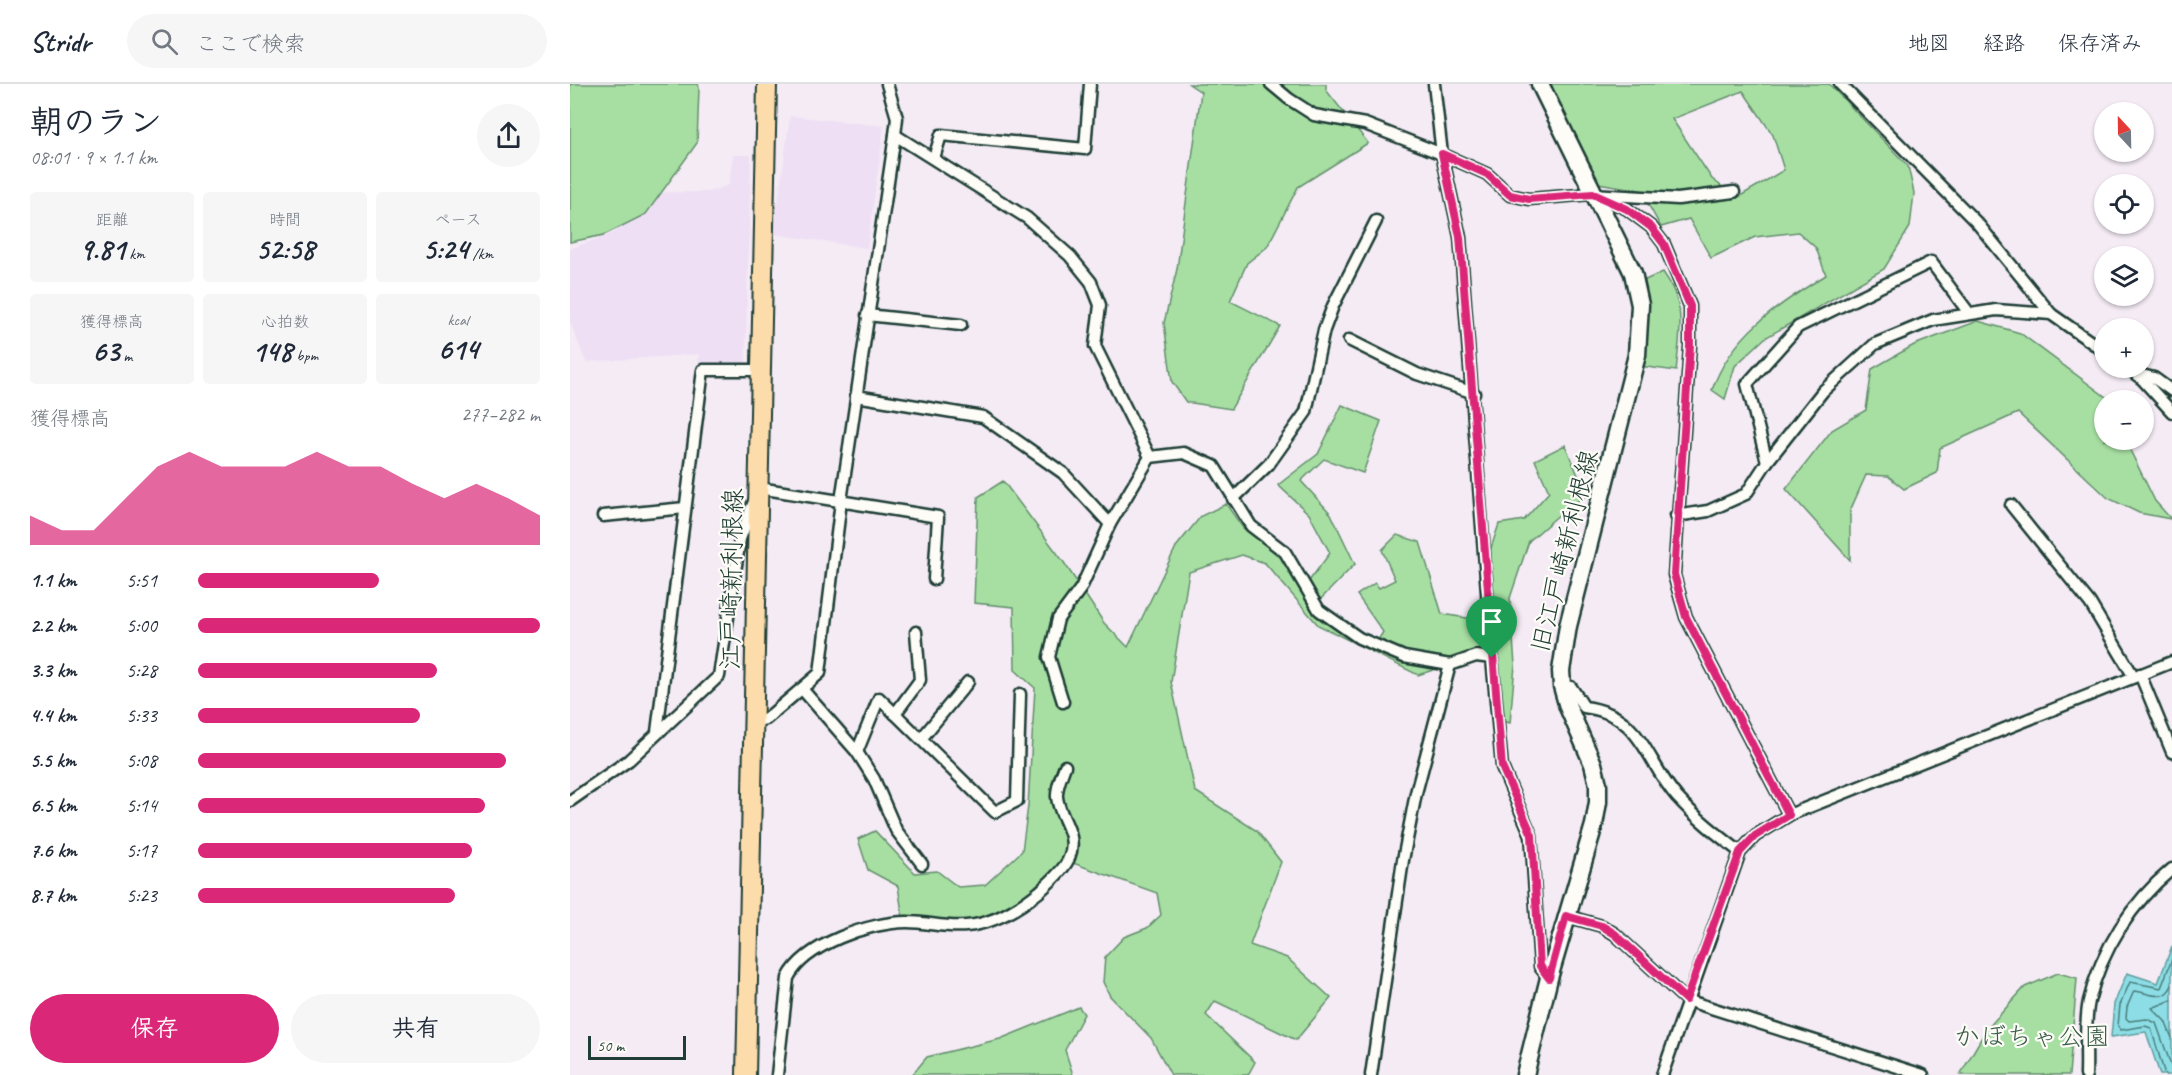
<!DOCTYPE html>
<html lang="ja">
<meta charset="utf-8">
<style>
:root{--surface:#fff;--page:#f6f6f7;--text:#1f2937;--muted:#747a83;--line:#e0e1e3;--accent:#db2777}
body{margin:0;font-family:Caveat,"Klee One",sans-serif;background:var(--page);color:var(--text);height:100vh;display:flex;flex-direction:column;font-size:22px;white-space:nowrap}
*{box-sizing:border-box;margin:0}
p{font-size:20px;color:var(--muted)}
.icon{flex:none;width:33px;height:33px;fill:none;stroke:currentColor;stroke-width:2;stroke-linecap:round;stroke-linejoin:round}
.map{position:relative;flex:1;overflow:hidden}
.panel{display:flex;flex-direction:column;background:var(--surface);width:570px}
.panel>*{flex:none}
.needle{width:39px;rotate:338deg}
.tools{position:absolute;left:1524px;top:18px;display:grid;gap:12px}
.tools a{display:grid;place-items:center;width:60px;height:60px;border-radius:50%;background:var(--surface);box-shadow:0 2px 4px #0004;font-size:30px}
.scale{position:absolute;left:18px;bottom:15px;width:98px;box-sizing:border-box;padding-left:6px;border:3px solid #1f3d34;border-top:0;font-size:16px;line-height:21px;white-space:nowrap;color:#1f3d34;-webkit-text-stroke:4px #fdfcf7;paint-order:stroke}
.pin{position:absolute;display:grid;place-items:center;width:51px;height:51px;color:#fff;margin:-62px -26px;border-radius:50% 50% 50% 0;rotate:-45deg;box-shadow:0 0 6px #0007}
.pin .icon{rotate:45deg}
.round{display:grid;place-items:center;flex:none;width:63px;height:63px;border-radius:32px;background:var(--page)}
.headline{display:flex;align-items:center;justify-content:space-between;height:102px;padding:0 30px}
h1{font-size:33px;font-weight:700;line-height:45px}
.stats{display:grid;grid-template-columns:repeat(3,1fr);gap:9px;height:102px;padding:6px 30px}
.stats div{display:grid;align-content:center;border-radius:6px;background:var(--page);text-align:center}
.stats b{font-size:30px;font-weight:700}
.stats small{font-size:16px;font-weight:400}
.stats p{font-size:16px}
.chart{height:168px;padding:12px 30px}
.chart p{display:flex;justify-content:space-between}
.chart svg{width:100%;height:108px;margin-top:6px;fill:var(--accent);opacity:.7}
.action{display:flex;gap:12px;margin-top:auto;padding:12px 30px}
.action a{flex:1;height:69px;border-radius:36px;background:var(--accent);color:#fff;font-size:24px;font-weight:700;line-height:69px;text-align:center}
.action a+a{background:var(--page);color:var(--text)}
ul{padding:0 30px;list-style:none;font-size:20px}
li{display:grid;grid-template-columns:96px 72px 1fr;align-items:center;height:45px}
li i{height:15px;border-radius:8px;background:var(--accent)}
header{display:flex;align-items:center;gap:36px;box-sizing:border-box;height:84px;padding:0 30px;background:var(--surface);border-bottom:2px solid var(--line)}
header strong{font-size:28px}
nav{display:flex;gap:33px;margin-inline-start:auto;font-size:21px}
.search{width:420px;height:54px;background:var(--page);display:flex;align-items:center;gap:15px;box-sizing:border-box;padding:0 21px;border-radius:33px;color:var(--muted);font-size:22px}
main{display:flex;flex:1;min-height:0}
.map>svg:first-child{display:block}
.built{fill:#eedff4}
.green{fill:#a7dfa3;stroke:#638e6c;stroke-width:1.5;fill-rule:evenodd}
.water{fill:#8cdde5;stroke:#609d9e;stroke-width:1.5}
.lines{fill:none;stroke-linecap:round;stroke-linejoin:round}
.shore{stroke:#4b7d7b;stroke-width:1.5}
.street-casing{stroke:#1f3d34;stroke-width:15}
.secondary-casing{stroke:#1f3d34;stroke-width:21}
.primary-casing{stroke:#1f3d34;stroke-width:22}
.street{stroke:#fdfcf7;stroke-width:10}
.secondary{stroke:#fdfcf7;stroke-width:16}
.primary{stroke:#fddcac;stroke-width:18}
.route-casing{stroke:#fff;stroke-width:12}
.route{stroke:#db2777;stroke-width:8}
.labels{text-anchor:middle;stroke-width:4.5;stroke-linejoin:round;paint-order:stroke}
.street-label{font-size:26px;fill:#1f3d34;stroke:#fdfcf7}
.park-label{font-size:26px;fill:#3a5d4a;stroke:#fdfcf7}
</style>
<header>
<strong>Stridr</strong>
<div class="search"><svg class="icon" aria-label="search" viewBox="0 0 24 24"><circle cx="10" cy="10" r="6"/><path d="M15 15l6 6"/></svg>ここで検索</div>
<nav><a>地図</a><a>経路</a><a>保存済み</a></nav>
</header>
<main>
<section class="panel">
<div class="headline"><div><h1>朝のラン</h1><p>08:01 · 9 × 1.1 km</p></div><a class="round"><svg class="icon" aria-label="share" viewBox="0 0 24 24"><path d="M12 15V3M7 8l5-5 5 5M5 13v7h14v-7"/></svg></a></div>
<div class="stats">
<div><p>距離</p><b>9.81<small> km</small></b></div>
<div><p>時間</p><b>52:58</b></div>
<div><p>ペース</p><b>5:24<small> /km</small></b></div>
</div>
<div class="stats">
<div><p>獲得標高</p><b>63<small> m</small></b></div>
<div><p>心拍数</p><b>148<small> bpm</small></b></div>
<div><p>kcal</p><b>614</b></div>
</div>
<div class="chart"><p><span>獲得標高</span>277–282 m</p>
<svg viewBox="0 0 160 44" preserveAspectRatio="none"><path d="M0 44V32L10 38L20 38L30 25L40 12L50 6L60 12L70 12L80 12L90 6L100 12L110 12L120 19L130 25L140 19L150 25L160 32V44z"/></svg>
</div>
<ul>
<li><b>1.1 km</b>5:51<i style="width:53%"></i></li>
<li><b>2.2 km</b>5:00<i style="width:100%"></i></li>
<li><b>3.3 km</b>5:28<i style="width:70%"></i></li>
<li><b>4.4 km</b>5:33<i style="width:65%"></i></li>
<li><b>5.5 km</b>5:08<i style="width:90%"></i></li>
<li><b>6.5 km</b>5:14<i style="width:84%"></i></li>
<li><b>7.6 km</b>5:17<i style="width:80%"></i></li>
<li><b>8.7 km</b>5:23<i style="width:75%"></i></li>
</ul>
<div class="action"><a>保存</a><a>共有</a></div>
</section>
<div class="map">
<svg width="1602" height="991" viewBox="0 0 1602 991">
<rect width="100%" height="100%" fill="#f4ebf5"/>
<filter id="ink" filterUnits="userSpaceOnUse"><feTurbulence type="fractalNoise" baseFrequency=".0167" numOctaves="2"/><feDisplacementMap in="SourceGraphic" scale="12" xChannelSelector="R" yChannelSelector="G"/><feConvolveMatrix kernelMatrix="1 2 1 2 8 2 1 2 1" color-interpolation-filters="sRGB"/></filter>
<g filter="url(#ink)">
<g class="built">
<path d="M 220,32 L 314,42 L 297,164 L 204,150 Z"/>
<path d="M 163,71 L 181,71 L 175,287 L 128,288 L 129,270 L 16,278 L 0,238 L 0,165 L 46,148 L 32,119 L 50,109 L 138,108 L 159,101 Z"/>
</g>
<g class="green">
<path d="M 0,0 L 128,0 L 129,4 L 127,59 L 76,130 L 34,151 L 0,158 Z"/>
<path d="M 619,0 L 756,0 L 756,6 L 798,59 L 728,103 L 697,163 L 677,179 L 660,217 L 710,242 L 661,325 L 616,318 L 602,298 L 594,239 L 607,185 L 631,8 Z"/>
<path d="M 978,0 L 1259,0 L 1338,82 L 1344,109 L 1340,143 L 1314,185 L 1195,254 L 1165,282 L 1155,315 L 1142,306 C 1161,251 1209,220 1256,191 L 1246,164 L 1228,148 L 1185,153 L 1141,174 L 1119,135 L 1091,143 L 1070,106 L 1022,98 ZM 1173,7 L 1203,51 L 1214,86 L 1167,114 L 1142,95 L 1102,35 Z"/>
<path d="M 1093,188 C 1117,221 1110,248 1106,287 L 1070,282 L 1073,197 Z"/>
<path d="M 1408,237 L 1450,249 L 1540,316 L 1534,316 L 1534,356 L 1555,356 L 1585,417 L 1601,435 L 1569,429 L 1538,414 L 1448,329 L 1370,364 L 1367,389 L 1334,405 L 1318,392 L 1296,391 L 1280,427 L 1280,476 L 1216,405 L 1262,346 L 1296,326 L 1302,285 L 1344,261 Z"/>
<path d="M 772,321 L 811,337 L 793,389 L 754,375 L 731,397 L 761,430 L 785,480 L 743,523 L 804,563 L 813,548 L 787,511 L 805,499 L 809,504 L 825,496 L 812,466 L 827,451 L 850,458 L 872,530 L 916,537 L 915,482 L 929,440 L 954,436 L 979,408 L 965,376 L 995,361 L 1017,412 L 999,422 L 959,457 L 940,514 L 945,581 L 940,639 L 923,634 L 922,574 L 906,572 L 848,591 L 748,541 L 695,479 L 672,471 L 619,488 L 601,598 L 625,707 L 687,747 L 711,778 L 680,861 L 717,874 L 761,914 L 726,956 L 645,917 L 636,931 L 685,978 L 678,991 L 601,991 L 581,954 L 540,912 L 533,898 L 535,873 L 554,853 L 577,844 L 591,831 L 587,809 L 492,775 L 490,789 L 418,842 L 333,835 L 328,802 L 298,786 L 288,755 L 305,747 L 345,789 L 367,787 L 388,803 L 415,801 L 452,767 L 458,722 L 465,604 L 445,586 L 444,523 L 404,519 L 408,413 L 433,397 L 493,477 L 534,539 L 558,563 L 606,463 L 631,432 L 656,420 L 673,444 L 717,471 L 733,505 L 760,469 L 739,430 L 708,401 L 748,370 Z"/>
<path d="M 1488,889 L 1507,894 L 1499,991 L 1390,991 L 1416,946 L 1455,903 Z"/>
<path d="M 509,923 L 514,930 L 495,966 L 503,991 L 342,991 L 357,973 L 430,955 Z"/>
</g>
<path class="water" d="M 1602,862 L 1602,991 L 1590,991 L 1576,948 L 1541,953 L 1544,920 L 1557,889 L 1588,899 Z"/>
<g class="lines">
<g class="shore">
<path d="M 1602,901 C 1594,920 1579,908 1564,907 L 1557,923 L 1556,934 L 1559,937 L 1577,935 L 1586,939 L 1602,984"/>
<path d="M 1602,916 L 1582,924 L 1595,937 L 1602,954"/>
<path d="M 1595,991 L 1581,944 L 1575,942 L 1551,946 L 1548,942 L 1550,921 L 1560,898 L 1591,904 L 1602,875"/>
</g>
<defs>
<g id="street">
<path d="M 701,0 L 719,15 L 744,31 L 795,40 L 872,70 L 917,90 L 940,111 L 959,115 L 1022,110 L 1108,115 L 1164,108"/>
<path d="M 1270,0 L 1408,140 L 1481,230"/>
<path d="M 325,51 L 457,134 L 500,172 L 521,198 L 530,221 L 525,262 L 580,373 L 540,440 L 511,504 L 488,535 L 479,573 L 493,618"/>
<path d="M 364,74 L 371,51 L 515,65 L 520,0"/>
<path d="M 1025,111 L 1057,125 L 1081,143 L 1094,160 L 1120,222 L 1120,262 L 1104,491 L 1116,533 L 1219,731"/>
<path d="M 297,231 L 391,241"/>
<path d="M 779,256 L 847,290 L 904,309"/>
<path d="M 1558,284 L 1572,295 L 1602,328"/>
<path d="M 1568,290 L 1584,294 L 1602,307"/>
<path d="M 286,312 L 413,333 L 493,389 L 540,440"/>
<path d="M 580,373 L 614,369 L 644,382 L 681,442 L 715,468 L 749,526 L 789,554 L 834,573 L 880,581"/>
<path d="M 1197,378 L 1177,300 L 1228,243 L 1361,178 L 1399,229"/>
<path d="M 663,415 L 699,380 L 736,328 L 754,246 L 763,222 L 806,137"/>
<path d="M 1441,421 L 1520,519 L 1564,593"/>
<path d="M 33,432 L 115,424"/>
<path d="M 1106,432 L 1138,427 L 1176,410 L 1197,378 L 1253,307 L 1305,260 L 1363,236 L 1426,226 L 1481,230 L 1534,267"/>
<path d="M 922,574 L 932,683 L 961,751 L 970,883 L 979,894"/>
<path d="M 1570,590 L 1602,668"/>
<path d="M 992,602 L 1001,603 L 1014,623 C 1072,630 1075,676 1107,713 C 1126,734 1148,751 1170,768"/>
<path d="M 232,605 L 287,668 L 304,695 L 326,746 L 352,780"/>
<path d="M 325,630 L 350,596 L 346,548"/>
<path d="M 184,638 L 196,635 L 250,589 L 271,417 L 325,51 L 327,34 L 317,0"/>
<path d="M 87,648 L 133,286 L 191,286"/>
<path d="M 351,655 L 398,598"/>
<path d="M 287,668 L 309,614 L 425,728 L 447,717 L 450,610"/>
<path d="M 0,717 L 59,676 L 149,592 L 170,455 L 189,404 L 368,433 L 364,495"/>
<path d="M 996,832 L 1032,842 L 1045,850 L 1116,916 L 1353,991"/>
<path d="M 207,991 L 218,894 C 235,860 301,838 337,838 C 357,838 376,844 396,842 C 424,840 448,825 469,808 C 478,800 495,785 499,774 C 509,750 489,734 487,713 C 486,703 492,691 495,682"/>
<path d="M 801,991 L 833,776 L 846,709 L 880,581 L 906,572 L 922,574 L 890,153 L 872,70 L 864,0"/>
<path d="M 1092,991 L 1170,768 L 1185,752 L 1219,731 L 1602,578"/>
<path d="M 1516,991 C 1517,967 1514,940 1519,917 C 1531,866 1562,818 1602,785"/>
</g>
<path id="secondary" d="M 955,991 L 979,894 L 1024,741 L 1028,718 L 1028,700 L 1023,680 L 998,623 L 992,602 L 991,587 L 998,542 L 1067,271 L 1070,221 L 1063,189 L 970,0"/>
<path id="primary" d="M 176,991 L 197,0"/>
</defs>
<use href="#street" class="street-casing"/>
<use href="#secondary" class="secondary-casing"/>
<use href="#primary" class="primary-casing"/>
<use href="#street" class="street"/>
<use href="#secondary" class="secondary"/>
<use href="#primary" class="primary"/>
</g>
</g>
<g class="lines" filter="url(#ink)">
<defs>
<path id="route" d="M 872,70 L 917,90 L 940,111 L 959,115 L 1023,110 L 1057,125 L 1081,143 L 1094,160 L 1120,222 L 1120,262 L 1104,490 L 1116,533 L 1219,731 L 1185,752 L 1170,768 L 1116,916 L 1045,850 L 1032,842 L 996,832 L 979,894 L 970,882 L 962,751 L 932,683 L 890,153 Z"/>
</defs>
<use href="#route" class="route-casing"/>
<use href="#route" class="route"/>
</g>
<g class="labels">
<g class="street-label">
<text transform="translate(994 467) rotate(-76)" y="9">旧江戸崎新利根線</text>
<text transform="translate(161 495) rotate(-89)" y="9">江戸崎新利根線</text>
</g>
<g class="park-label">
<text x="1462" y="961">かぼちゃ公園</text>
</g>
</g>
</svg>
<div class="tools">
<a><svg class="needle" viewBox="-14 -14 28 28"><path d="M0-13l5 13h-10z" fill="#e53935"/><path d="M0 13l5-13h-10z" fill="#747a83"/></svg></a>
<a><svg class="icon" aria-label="locate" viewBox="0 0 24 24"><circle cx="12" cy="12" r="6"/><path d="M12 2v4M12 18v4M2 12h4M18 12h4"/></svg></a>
<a><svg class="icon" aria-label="layers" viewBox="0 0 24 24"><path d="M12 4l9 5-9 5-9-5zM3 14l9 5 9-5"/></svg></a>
<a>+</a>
<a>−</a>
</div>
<div class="scale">50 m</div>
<div class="pin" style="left:922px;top:574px;background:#1e9e55"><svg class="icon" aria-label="arrive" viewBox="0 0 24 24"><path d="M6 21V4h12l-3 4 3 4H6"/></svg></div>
</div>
</main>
